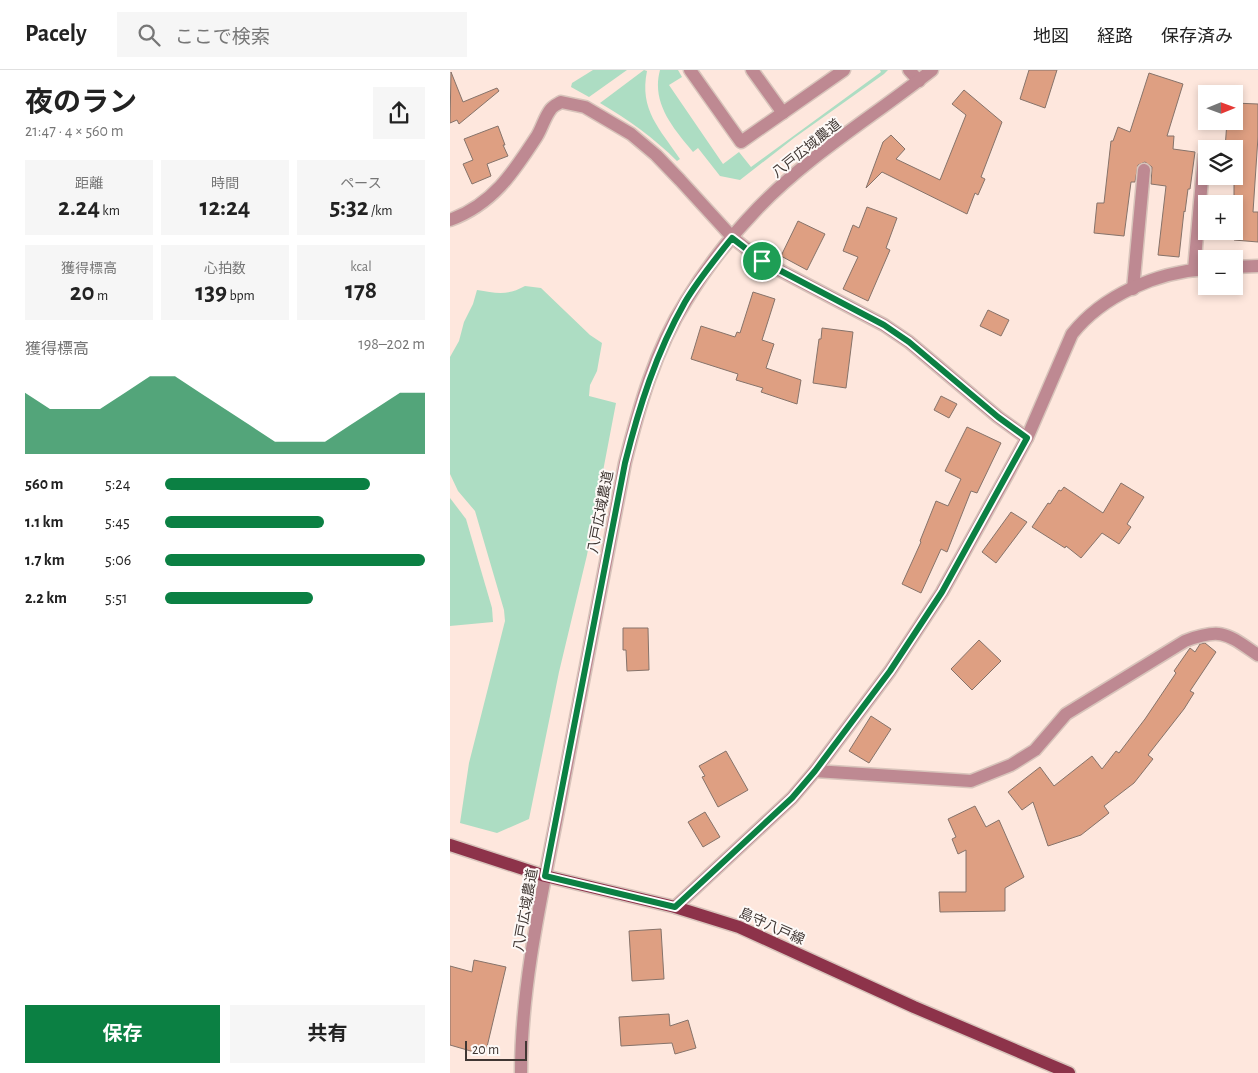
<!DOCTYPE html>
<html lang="ja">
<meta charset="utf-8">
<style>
:root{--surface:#fff;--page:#f6f6f6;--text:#222;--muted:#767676;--line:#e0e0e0;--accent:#0b8043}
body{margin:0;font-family:"Alegreya Sans","Noto Sans JP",sans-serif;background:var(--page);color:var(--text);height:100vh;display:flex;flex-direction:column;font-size:19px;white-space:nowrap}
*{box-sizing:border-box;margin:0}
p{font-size:16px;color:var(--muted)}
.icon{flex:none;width:28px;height:28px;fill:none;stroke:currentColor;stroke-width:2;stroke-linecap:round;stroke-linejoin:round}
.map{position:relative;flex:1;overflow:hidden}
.drawer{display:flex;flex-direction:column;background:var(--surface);width:450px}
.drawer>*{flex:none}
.needle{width:32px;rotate:89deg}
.controls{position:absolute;left:748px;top:15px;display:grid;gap:10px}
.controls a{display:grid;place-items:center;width:45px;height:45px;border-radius:0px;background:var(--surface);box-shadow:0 2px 8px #0003;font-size:25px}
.scale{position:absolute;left:15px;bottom:12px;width:62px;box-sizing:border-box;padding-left:5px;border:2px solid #403733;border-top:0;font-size:14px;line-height:18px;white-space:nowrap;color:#403733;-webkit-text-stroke:4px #fdf9f7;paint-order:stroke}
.pin{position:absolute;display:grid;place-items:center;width:42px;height:42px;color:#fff;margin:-21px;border:2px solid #fff;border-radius:50%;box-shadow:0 1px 5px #0007}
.round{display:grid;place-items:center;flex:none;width:52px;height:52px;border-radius:0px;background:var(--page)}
.overview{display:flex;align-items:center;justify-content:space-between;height:85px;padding:0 25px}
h1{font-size:28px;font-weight:700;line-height:38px}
.figures{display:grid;grid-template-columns:repeat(3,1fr);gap:8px;height:85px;padding:5px 25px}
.figures div{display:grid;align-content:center;border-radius:0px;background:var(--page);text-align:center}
.figures b{font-size:25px;font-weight:700}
.figures small{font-size:14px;font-weight:400}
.figures p{font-size:14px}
.chart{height:140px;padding:10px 25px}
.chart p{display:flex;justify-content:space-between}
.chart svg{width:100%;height:90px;margin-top:5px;fill:var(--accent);opacity:.7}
.action{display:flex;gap:10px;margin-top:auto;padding:10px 25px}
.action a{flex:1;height:58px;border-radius:0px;background:var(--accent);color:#fff;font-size:20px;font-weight:700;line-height:58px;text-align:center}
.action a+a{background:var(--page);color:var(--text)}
ul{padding:0 25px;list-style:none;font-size:16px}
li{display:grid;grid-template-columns:80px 60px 1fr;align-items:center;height:38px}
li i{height:12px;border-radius:6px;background:var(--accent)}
header{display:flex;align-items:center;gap:30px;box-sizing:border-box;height:70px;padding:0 25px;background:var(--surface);border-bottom:1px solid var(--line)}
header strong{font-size:24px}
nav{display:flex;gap:28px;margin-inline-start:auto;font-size:18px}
.search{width:350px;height:45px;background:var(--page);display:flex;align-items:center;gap:12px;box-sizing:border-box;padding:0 18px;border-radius:0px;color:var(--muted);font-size:19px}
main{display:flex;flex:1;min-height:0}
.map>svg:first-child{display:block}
.green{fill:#adddc3}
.building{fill:#de9f82;stroke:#86736a}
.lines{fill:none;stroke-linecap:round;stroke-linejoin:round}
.minor-casing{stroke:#d8c4bb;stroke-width:15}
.major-casing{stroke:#d8c4bb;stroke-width:15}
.minor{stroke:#be8992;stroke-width:12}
.major{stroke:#8d334a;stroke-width:12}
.route-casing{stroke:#fff;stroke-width:10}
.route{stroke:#0b8043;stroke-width:6}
.labels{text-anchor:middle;stroke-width:4;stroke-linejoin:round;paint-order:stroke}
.street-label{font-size:14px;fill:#403733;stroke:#fdf9f7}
</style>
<header>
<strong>Pacely</strong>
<div class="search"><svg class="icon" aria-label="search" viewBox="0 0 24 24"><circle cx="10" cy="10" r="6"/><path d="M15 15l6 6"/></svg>ここで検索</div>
<nav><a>地図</a><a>経路</a><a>保存済み</a></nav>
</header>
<main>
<section class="drawer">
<div class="overview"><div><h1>夜のラン</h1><p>21:47 · 4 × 560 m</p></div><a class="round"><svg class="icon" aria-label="share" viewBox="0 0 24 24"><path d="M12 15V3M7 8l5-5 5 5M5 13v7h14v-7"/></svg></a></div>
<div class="figures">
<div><p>距離</p><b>2.24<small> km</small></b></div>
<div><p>時間</p><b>12:24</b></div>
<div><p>ペース</p><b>5:32<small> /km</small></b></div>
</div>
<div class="figures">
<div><p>獲得標高</p><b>20<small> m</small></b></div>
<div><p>心拍数</p><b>139<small> bpm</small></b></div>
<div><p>kcal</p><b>178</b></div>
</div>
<div class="chart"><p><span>獲得標高</span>198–202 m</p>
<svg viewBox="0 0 160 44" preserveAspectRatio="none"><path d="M0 44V14L10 22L20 22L30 22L40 14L50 6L60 6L70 14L80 22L90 30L100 38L110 38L120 38L130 30L140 22L150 14L160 14V44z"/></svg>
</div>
<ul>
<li><b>560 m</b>5:24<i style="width:79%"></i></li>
<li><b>1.1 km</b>5:45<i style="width:61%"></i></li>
<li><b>1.7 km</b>5:06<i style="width:100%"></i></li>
<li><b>2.2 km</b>5:51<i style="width:57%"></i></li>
</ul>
<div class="action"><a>保存</a><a>共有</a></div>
</section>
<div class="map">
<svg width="808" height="1003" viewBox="0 0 808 1003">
<rect width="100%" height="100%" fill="#fee7dd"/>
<g class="green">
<path d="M 143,0 L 177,0 L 139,27 L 121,17 L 122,13 Z"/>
<path d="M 194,0 L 197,1 C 189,40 210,59 230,89 L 227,91 C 204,68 179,50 150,33 Z"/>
<path d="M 210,0 L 228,0 L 232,7 L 219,15 L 273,94 L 289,82 L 301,97 L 431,2 L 430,0 L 438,0 L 434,4 L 344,68 L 290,110 L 270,106 L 248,78 L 243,82 C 223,58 201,33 210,0 Z"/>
<path d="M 75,216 L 91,218 L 140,265 L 152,273 L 147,301 L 140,315 L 139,326 L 166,333 L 137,485 L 109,602 L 79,749 L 47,763 L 10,753 L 19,693 L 55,551 L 54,540 L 25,441 L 8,421 L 0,404 L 0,287 L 9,271 L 14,252 L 23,234 L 27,220 C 46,223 57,226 75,216 Z"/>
<path d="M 0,428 L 16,449 L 42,538 L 43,552 L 0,556 Z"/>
</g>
<g class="building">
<path d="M 579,0 L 607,0 L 595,38 L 570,29 Z"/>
<path d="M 1,2 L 13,32 L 47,18 L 49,21 L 9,54 L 7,50 L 0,53 Z"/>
<path d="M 699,3 L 733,14 L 717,66 L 724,66 L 723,79 L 745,82 L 740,119 L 738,119 L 735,142 L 734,141 L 729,187 L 708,185 L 716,116 L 701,114 L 702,97 L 695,92 L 688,95 L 685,112 L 681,112 L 674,166 L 644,163 L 647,133 L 654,133 L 661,71 L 663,71 L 668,57 L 680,62 Z"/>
<path d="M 514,20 L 552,52 L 531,107 L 535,109 L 528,125 L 525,123 L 517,144 L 432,102 L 416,118 L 433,72 L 441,65 L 455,79 L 446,89 L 490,110 L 516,45 L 502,34 Z"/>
<path d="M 784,33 L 808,34 L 808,67 L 803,142 L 808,142 L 808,172 L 784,170 L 784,79 L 775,79 L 777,51 L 784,51 Z"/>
<path d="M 48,56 L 55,75 L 53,75 L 58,86 L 37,94 L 41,106 L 22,114 L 13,94 L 23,90 L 14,69 Z"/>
<path d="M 417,137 L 447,148 L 436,178 L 440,180 L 418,231 L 393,219 L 408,187 L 393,181 L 403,155 L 409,158 Z"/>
<path d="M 348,151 L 375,164 L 357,200 L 331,186 Z"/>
<path d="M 303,222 L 325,229 L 312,270 L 324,274 L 316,298 L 351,310 L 347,334 L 311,322 L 313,318 L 286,310 L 288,304 L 241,289 L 251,256 L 285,267 L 287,262 L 290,263 Z"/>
<path d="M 538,240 L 559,250 L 551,266 L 530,256 Z"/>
<path d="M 372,258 L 403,262 L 396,318 L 363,313 L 369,269 L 371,269 Z"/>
<path d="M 491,326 L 507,334 L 499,348 L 484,340 Z"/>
<path d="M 517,357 L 551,373 L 527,423 L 521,421 L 497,482 L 491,479 L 471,523 L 452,514 L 471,472 L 470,471 L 486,431 L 498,436 L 511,409 L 495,401 Z"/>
<path d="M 671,413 L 694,427 L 677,454 L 681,457 L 669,474 L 652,463 L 631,488 L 616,476 L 615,478 L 582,457 L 598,433 L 600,434 L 609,420 L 611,421 L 614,417 L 653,443 Z"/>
<path d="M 561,442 L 577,452 L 546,493 L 532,482 Z"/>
<path d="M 173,558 L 198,558 L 199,600 L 177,601 L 176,580 L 173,580 Z"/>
<path d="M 529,570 L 551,591 L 522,620 L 501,599 Z"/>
<path d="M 755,573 L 766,582 L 740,621 L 744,623 L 734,639 L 698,685 L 703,689 L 684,713 L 654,736 L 659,743 L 631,765 L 598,776 L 583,732 L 572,740 L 558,722 L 590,697 L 604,716 L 642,686 L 652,699 L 666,681 L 669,683 L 695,649 L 726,603 L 724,601 L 740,578 L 745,582 L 750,574 Z"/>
<path d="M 421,646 L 441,659 L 419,693 L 399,681 Z"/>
<path d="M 276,681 L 298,720 L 268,737 L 252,707 L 255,706 L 249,696 Z"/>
<path d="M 525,736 L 536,757 L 549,750 L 574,807 L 555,818 L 555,841 L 490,842 L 489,822 L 516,822 L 516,780 L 508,784 L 502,769 L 506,767 L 498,749 Z"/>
<path d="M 255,742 L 270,767 L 253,777 L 238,752 Z"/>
<path d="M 211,859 L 214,909 L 182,911 L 179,861 Z"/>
<path d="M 24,890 L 56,897 L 36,981 L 32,980 L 31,984 L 0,975 L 0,896 L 22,902 Z"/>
<path d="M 219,944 L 220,956 L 238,950 L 246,978 L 225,984 L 222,973 L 171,976 L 169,947 Z"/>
</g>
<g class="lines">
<defs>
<g id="minor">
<path d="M 240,0 L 291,72 L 394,0"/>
<path d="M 302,0 L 333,43"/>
<path d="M 459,0 L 469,11"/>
<path d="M 0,150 C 43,134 63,103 87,66 C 92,58 95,46 101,39 C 103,36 108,34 111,32 L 135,37 L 181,64 L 206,85 L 230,110 L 283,168 L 312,191 L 434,255 L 459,272 L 548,347 L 577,368"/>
<path d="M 784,197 L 808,196"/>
<path d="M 744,200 L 754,87"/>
<path d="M 683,219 L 694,100"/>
<path d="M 365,701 L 521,711 L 561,695 L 585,680 L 616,644 L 735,571 C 772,557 777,564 808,585"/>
<path d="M 225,837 L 342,728 L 365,701 L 440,601 L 492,522 L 557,405 L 577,368 L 622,264 C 653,225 707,202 756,199"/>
<path d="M 71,1003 C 71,913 93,819 110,731 C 132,618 153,505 175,393 C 189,337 205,280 236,231 C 256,198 281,166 308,138 C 359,85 424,46 482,0"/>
</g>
<path id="major" d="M 0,775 L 95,806 L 225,837 L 289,857 L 464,937 L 619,1003"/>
</defs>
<use href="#minor" class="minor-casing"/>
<use href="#major" class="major-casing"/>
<use href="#minor" class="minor"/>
<use href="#major" class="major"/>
</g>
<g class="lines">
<defs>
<path id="route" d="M 282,168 L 312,191 L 434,255 L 459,272 L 548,347 L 577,368 L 492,522 L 440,601 L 365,701 L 342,728 L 225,837 L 95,806 L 175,393 C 189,337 206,283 235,232 C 248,210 266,188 282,168 Z"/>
</defs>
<use href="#route" class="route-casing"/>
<use href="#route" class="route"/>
</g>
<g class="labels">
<g class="street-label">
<text transform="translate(356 78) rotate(-39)" y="5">八戸広域農道</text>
<text transform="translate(150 442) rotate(-79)" y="5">八戸広域農道</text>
<text transform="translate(75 840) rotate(-80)" y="5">八戸広域農道</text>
<text transform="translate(322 856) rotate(24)" y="5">島守八戸線</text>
</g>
</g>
</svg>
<div class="controls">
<a><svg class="needle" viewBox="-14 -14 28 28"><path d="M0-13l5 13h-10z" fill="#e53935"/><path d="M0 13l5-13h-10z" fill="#767676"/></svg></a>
<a><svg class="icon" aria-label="layers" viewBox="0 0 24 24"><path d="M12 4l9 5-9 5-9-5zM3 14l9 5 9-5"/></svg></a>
<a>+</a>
<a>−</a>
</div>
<div class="scale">20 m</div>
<div class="pin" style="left:312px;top:191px;background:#1e9e55"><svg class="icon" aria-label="arrive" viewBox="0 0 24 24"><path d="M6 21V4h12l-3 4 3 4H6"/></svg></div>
</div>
</main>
